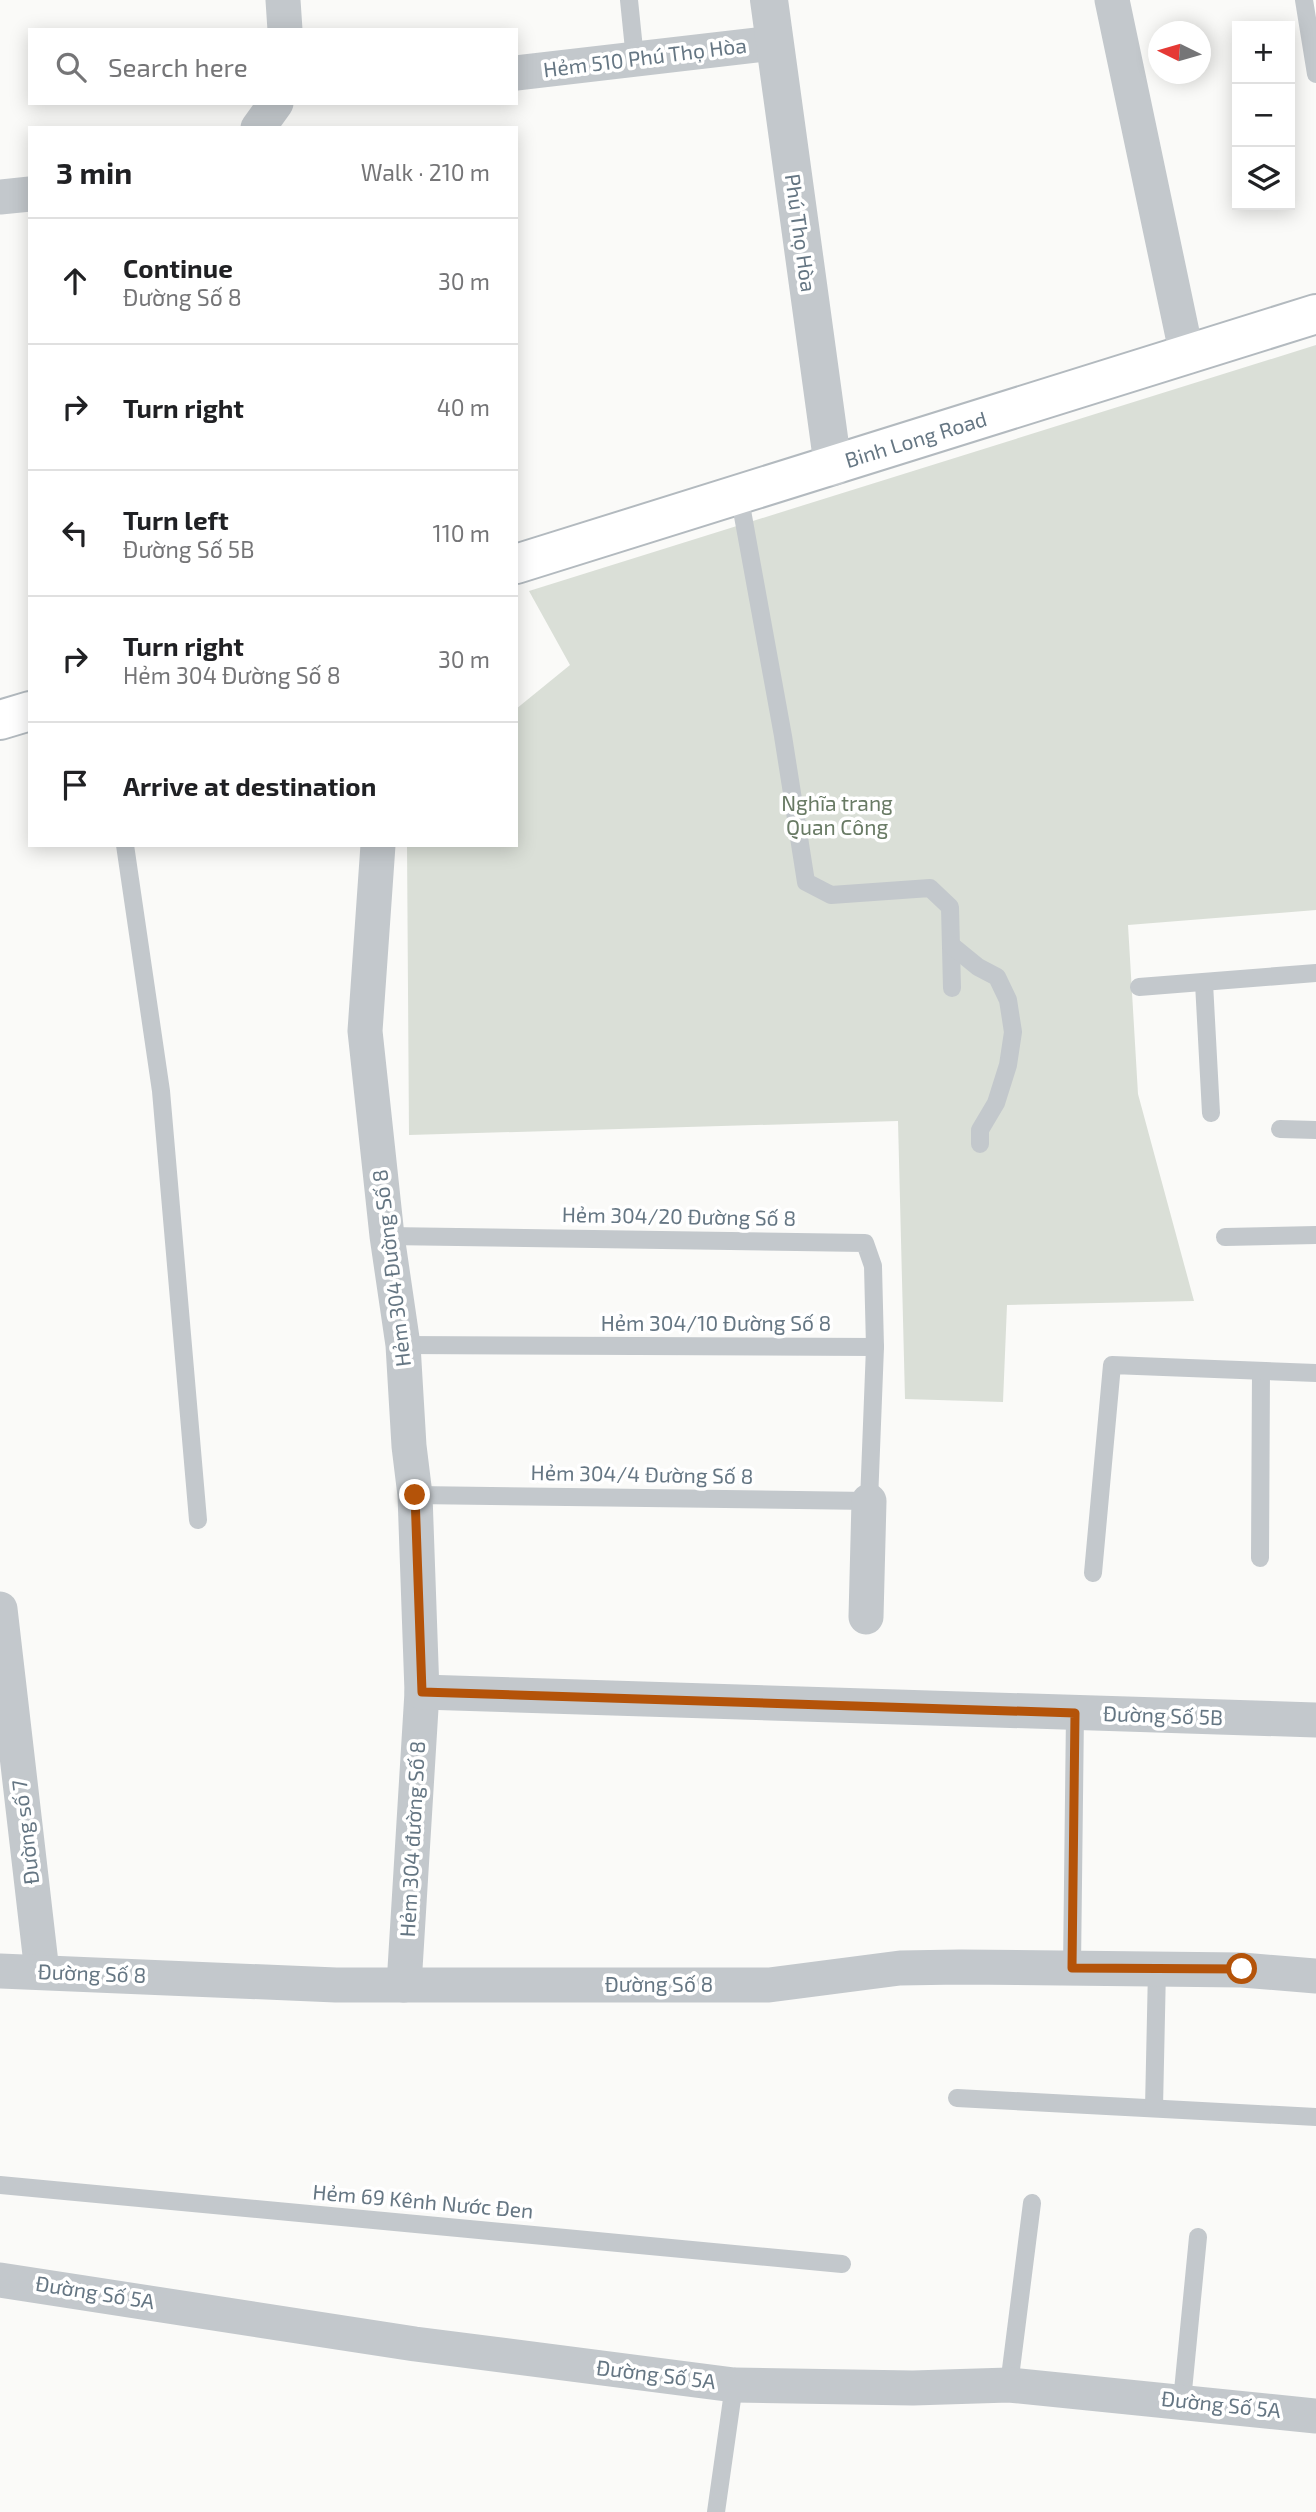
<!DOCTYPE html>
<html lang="en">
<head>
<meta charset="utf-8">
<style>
	:root { --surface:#fff; --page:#f2f2f2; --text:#202124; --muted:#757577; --line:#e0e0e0 }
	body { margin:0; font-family:"Exo 2",sans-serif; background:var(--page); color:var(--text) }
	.controls { position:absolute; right:21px; top:21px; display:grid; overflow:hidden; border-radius:0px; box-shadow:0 4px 18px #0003 }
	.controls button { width:63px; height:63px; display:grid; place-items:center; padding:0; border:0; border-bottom:2px solid var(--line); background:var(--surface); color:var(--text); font:35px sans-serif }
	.compass { position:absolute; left:1148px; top:21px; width:63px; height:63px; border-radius:50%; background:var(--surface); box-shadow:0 4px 18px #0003; rotate:275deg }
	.stop { position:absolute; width:21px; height:21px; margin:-16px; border:5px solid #b45309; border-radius:50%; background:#fff }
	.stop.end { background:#b45309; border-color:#fff; box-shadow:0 2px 7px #0008 }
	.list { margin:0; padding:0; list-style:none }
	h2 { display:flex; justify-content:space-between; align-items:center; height:91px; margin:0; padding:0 28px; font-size:30px }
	h2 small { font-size:23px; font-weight:400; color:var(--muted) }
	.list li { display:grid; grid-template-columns:46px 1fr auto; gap:21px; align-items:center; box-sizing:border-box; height:126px; padding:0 28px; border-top:2px solid var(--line) }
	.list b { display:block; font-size:26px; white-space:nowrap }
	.list p { margin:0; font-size:23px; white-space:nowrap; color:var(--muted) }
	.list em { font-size:23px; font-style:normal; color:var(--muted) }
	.icon { flex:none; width:38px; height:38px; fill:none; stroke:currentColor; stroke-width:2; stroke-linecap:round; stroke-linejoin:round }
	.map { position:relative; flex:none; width:1316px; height:2512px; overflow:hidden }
	.search { position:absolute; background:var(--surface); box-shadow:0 4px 18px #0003; left:28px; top:28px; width:490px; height:77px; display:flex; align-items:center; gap:18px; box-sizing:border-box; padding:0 24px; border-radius:0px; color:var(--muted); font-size:26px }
	.panel { position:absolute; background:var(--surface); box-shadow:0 4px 18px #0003; left:28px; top:126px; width:490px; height:721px; border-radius:0px }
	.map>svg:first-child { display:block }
	.green { fill:#dadfd7 }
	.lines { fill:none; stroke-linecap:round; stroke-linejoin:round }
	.secondary-casing { stroke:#b3babf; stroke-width:42 }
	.service { stroke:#c3c8cc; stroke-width:18 }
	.minor { stroke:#c3c8cc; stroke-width:35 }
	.tertiary { stroke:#c3c8cc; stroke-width:38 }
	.secondary { stroke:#fff; stroke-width:38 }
	.route { stroke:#b45309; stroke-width:9 }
	.labels { text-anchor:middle; stroke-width:7; stroke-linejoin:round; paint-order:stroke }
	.street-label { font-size:21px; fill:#657683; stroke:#fff }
	.park-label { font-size:21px; fill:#687a64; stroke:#fff }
</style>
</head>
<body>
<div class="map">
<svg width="1316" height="2512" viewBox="0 0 1316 2512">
	<rect width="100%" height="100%" fill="#fafaf8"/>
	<path class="green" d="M1316,345v565l-188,15 10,169 56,207 -187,4 -4,97 -98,-3 -7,-278 -489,14 -2,-290h109v-136l54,-44 -41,-74z"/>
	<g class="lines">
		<g class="secondary-casing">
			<g id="secondary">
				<path d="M516,564l800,-250"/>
				<path d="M0,720l30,-9"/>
			</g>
		</g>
		<g class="service">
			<path d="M629,0l6,59"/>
			<path d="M1304,0l12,74"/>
			<path d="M739,494l44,242 23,146 25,13 99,-7 20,19 2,81"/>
			<path d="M125,845l36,246 37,429"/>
			<path d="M951,945l27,22 19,10 11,23 5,32 -5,33 -12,38 -16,27v14"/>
			<path d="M1204,983l7,130"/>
			<path d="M1139,987l177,-14"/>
			<path d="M1280,1129l36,1"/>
			<path d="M387,1236l478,7 8,23 2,81"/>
			<path d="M1225,1237l91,-2"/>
			<path d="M403,1345l472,2 -6,154 -454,-6"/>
			<path d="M1260,1558l1,-187"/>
			<path d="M1093,1573l19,-208 204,8"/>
			<path d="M1072,1968l3,-255"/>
			<path d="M957,2098l359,19"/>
			<path d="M1154,2108l3,-139"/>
			<path d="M0,2185l842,79"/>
			<path d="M1009,2385l23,-182"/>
			<path d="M1182,2401l16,-164"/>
			<path d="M716,2512l18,-127"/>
		</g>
		<g class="minor">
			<path d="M283,0l2,30"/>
			<path d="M1112,0l75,356"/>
			<path d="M516,73l258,-30"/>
			<path d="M258,128l18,-25"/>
			<path d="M0,197l30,-3"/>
			<path d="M378,845l-13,186 22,205 16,109 6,101 6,49 7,197 -18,293"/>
			<path d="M0,1609l42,363"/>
			<path d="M866,1617l3,-116"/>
			<path d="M422,1692l894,28"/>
			<path d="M0,1971l336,14h433l131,-17 60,-1 282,3 74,6"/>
			<path d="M0,2280l415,64 319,41 179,3 96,-3 307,31"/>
		</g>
		<path class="tertiary" d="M769,0l64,467"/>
		<use href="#secondary" class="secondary"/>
	</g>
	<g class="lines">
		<path class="route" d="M415,1495l7,197 653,21 -3,255 170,1"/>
	</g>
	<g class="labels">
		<g class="street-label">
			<text transform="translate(645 58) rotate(-7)" y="7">Hẻm 510 Phú Thọ Hòa</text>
			<text transform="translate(800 233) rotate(82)" y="7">Phú Thọ Hòa</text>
			<text transform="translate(916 440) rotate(-17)" y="7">Binh Long Road</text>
			<text transform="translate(679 1217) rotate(1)" y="7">Hẻm 304/20 Đường Số 8</text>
			<text transform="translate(392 1268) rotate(-97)" y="7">Hẻm 304 Đường Số 8</text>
			<text x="716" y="1331">Hẻm 304/10 Đường Số 8</text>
			<text transform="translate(642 1475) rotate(1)" y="7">Hẻm 304/4 Đường Số 8</text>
			<text transform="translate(1163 1716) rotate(2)" y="7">Đường Số 5B</text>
			<text transform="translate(26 1832) rotate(-97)" y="7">Đường số 7</text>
			<text transform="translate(413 1839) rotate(-87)" y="7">Hẻm 304 đường Số 8</text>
			<text transform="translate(92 1974) rotate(2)" y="7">Đường Số 8</text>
			<text x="659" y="1992">Đường Số 8</text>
			<text transform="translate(423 2202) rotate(5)" y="7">Hẻm 69 Kênh Nước Đen</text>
			<text transform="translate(95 2293) rotate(9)" y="7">Đường Số 5A</text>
			<text transform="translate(656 2375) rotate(7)" y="7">Đường Số 5A</text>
			<text transform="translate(1221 2405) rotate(6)" y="7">Đường Số 5A</text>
		</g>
		<g class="park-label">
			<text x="837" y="811">Nghĩa trang<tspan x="837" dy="24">Quan Công</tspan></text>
		</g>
	</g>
</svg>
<div class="controls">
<button>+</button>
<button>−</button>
<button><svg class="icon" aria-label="layers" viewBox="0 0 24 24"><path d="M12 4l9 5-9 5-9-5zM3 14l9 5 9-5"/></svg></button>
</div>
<svg class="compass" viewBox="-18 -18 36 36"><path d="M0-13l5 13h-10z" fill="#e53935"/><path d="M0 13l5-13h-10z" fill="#757577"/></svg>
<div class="stop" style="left:1242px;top:1969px"></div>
<div class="stop end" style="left:415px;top:1495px"></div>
<div class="search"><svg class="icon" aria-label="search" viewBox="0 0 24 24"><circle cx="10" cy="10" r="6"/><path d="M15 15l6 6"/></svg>Search here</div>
<section class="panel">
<h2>3 min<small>Walk · 210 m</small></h2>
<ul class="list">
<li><svg class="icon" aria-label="ahead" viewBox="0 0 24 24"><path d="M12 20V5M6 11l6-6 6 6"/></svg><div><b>Continue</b><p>Đường Số 8</p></div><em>30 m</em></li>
<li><svg class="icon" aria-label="right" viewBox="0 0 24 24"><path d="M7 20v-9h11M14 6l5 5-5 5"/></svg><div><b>Turn right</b></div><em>40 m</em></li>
<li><svg class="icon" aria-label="left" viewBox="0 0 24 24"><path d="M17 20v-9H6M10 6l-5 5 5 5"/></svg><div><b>Turn left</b><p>Đường Số 5B</p></div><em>110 m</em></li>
<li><svg class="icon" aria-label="right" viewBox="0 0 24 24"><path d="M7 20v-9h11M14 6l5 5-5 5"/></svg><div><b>Turn right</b><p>Hẻm 304 Đường Số 8</p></div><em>30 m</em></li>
<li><svg class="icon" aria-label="arrive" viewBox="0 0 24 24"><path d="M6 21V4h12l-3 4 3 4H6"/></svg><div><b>Arrive at destination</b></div></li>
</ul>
</section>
</div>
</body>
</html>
